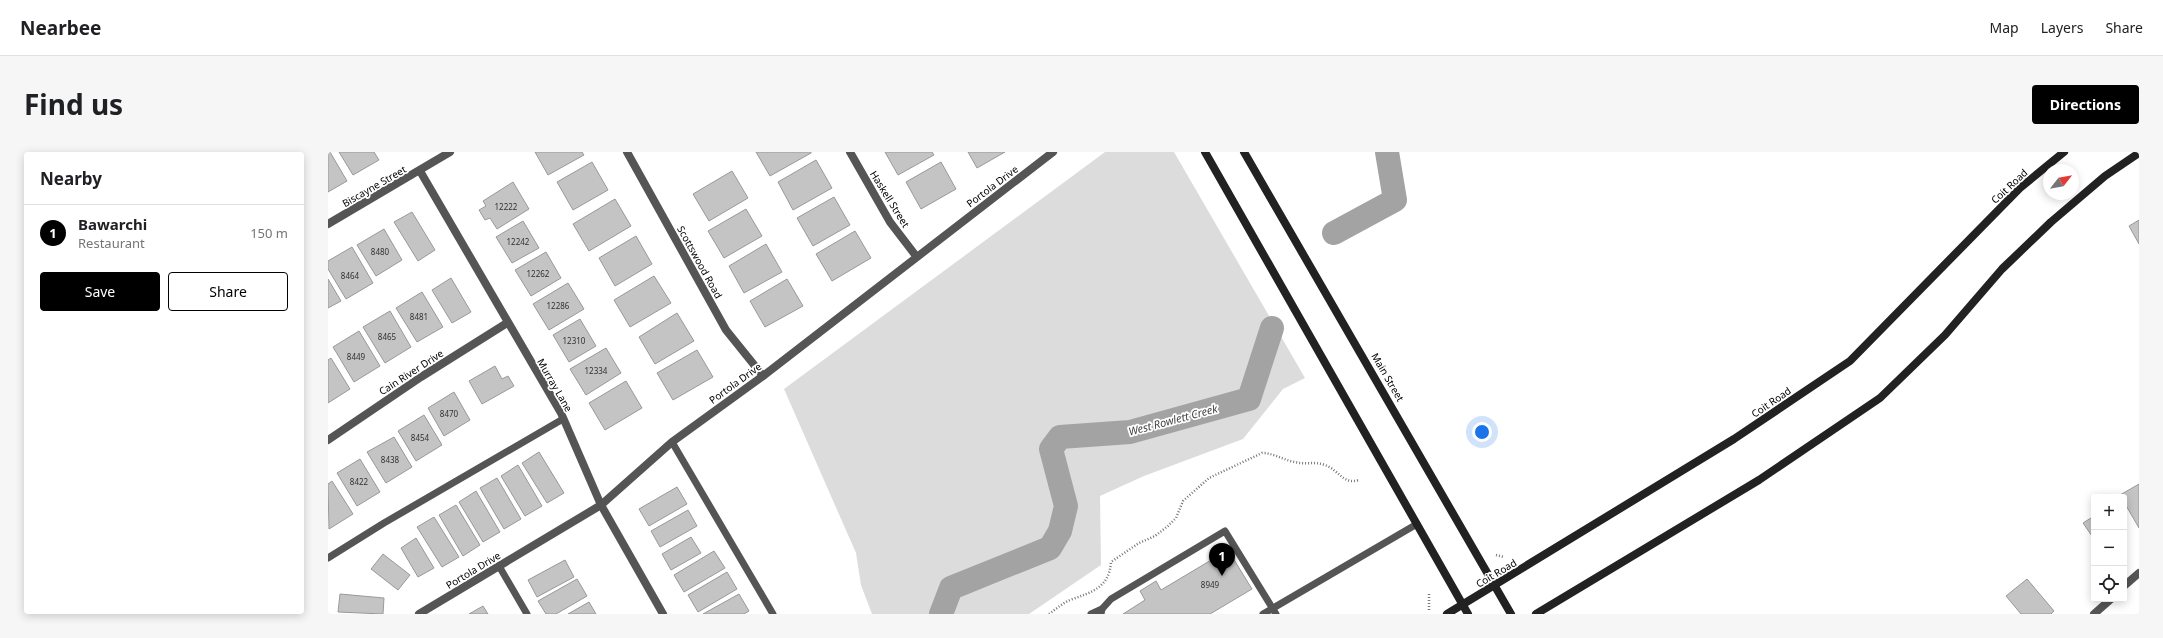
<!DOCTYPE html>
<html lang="en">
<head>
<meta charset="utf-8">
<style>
	:root { --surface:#fff; --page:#f6f6f6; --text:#202124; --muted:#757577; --line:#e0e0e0; --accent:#000 }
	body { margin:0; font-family:"Noto Sans",sans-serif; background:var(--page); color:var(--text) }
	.controls { position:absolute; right:12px; bottom:12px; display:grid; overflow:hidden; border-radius:4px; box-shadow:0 2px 10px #0003 }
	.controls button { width:36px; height:36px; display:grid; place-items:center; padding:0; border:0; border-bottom:1px solid var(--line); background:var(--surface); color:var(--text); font:20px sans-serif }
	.compass { position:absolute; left:1715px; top:12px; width:36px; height:36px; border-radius:50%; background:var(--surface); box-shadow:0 2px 10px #0003; rotate:59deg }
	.you { position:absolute; left:1154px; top:280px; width:14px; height:14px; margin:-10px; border:3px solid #fff; border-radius:50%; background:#1a73e8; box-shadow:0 0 0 6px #1a73e833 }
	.badge { display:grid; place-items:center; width:26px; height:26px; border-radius:50%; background:var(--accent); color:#fff; font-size:13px; font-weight:700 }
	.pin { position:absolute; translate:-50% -33px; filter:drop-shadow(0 1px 2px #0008) }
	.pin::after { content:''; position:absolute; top:21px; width:14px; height:12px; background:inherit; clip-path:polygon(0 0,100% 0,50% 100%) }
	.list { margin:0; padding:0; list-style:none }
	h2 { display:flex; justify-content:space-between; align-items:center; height:52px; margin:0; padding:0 16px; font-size:17px }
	h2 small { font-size:13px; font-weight:400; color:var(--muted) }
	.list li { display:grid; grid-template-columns:26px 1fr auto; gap:12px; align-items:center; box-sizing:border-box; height:56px; padding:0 16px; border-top:1px solid var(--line) }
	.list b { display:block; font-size:15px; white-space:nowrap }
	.list p { margin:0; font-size:13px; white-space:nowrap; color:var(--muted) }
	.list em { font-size:13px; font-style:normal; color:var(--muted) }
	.actions { display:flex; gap:8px; padding:12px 16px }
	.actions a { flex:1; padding:9px 0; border:1px solid var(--accent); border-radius:4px; text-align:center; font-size:14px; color:var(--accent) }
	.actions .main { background:var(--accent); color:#fff }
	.icon { flex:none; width:22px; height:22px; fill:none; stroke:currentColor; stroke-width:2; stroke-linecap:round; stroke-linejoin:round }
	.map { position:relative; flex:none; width:1811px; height:462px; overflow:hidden; border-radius:4px }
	header { display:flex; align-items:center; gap:24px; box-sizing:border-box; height:56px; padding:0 20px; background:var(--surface); border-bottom:1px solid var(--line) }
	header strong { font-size:19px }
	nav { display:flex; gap:22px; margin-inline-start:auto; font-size:14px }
	.intro { display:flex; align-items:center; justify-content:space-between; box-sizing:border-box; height:96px; padding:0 24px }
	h1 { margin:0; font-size:28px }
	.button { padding:10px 18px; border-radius:4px; background:var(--accent); color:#fff; font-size:14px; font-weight:700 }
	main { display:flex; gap:24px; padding:0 24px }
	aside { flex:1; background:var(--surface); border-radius:4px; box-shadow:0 2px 10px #0003 }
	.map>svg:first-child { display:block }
	.green { fill:#dcdcdc }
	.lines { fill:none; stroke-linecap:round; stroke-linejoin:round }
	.river { stroke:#a3a3a3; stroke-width:24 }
	.building { fill:#c4c4c4; stroke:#999 }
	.path { stroke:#777; stroke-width:2.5; stroke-dasharray:1 2; stroke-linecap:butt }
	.lane { stroke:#555; stroke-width:7 }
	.street { stroke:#555; stroke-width:8 }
	.secondary { stroke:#222; stroke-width:8 }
	.labels { text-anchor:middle; stroke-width:3.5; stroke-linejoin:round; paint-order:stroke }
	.number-label { font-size:8px; fill:#313131 }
	.street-label { font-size:10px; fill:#000; stroke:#fff }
	.water-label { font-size:11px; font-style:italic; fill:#444; stroke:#fff }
</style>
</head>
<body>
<header>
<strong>Nearbee</strong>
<nav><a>Map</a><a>Layers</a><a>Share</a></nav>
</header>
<div class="intro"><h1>Find us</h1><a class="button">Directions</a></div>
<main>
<aside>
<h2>Nearby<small></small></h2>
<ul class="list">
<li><span class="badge">1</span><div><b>Bawarchi</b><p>Restaurant</p></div><em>150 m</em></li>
</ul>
<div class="actions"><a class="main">Save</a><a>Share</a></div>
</aside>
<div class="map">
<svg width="1811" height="462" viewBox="0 0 1811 462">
	<rect width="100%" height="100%" fill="#fff"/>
	<path class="green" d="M777,0h69l131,226 -22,11 -40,50 -99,37 -44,20 1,69 -72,49h-157l-11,-29 -5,-32 -72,-164z"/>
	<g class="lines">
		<g class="river">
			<path d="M1006,81l61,-33 -8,-48"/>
			<path d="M613,462l10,-26 99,-40 10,-17 6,-25 -15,-57 9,-12 70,-5 119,-33 23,-71"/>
		</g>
	</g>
	<g class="building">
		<path d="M0,0h2l17,29 -19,11z"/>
		<path d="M11,0h35l5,8 -26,15z"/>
		<path d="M207,0h47l2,3 -36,20z"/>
		<path d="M428,0h55v1l-41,23z"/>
		<path d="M557,0h47l2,3 -36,20z"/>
		<path d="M640,0h37l-28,16z"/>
		<path d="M488,8l16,28 -39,22 -15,-28z"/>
		<path d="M264,10l16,28 -35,20 -16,-28z"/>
		<path d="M613,10l15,27 -35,20 -15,-27z"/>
		<path d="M404,19l16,27 -39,23 -16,-27z"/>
		<path d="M185,30l16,27 -32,20 -7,-11 -5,2 -6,-10 7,-4 -3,-5z"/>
		<path d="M506,45l16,28 -37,21 -16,-28z"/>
		<path d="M287,47l16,27 -42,25 -16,-27z"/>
		<path d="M418,57l16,27 -38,22 -16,-27z"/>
		<path d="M84,60l23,38 -17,11 -24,-39z"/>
		<path d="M1811,68v24l-10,-18z"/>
		<path d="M195,69l16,27 -27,15 -16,-26z"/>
		<path d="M56,77l18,31 -26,16 -19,-31z"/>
		<path d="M527,79l16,27 -39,23 -16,-27z"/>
		<path d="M308,84l16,28 -37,22 -16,-28z"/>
		<path d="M438,92l16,28 -38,21 -15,-27z"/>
		<path d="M24,95l21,36 -27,16 -18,-30v-8z"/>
		<path d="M218,100l15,26 -30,18 -16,-26z"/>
		<path d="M326,124l17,27 -41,24 -16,-27z"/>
		<path d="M123,126l20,34 -19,11 -20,-33z"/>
		<path d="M0,127l13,22 -13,7z"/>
		<path d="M459,127l16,27 -38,21 -15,-26z"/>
		<path d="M240,131l16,26 -35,21 -16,-26z"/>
		<path d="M94,140l21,35 -26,15 -21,-34z"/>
		<path d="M62,159l21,36 -26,16 -22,-36z"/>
		<path d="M349,161l17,28 -39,23 -16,-27z"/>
		<path d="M252,167l16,27 -27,16 -16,-27z"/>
		<path d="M31,179l21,35 -26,16 -21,-35z"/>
		<path d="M278,196l15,25 -35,22 -16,-26z"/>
		<path d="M369,198l16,27 -40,23 -16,-27z"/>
		<path d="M3,206l19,31 -22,14v-43z"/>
		<path d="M167,214l7,13 6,-3 6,10 -32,18 -13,-23z"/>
		<path d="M298,229l16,27 -37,22 -16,-27z"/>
		<path d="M126,240l16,28 -26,16 -16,-28z"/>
		<path d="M96,263l18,30 -26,16 -18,-30z"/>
		<path d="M66,285l18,30 -26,16 -19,-31z"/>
		<path d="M211,300l25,41 -17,10 -25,-40z"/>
		<path d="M32,307l20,33 -23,14 -20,-33z"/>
		<path d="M190,313l24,41 -17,10 -24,-40z"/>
		<path d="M169,326l24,41 -17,10 -24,-41z"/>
		<path d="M4,329l21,33 -24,15 -1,-45z"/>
		<path d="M1811,332v44l-15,-26v-5l-4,-2z"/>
		<path d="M349,335l10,17 -38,22 -10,-17z"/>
		<path d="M148,339l24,41 -17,10 -24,-40z"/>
		<path d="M128,353l24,40 -17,11 -24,-41z"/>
		<path d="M360,358l9,16 -37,21 -9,-16z"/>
		<path d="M1766,364v23l-11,-16z"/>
		<path d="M106,365l25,40 -17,10 -25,-40z"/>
		<path d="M363,385l10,16 -30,17 -9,-16z"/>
		<path d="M88,386l18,30 -16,9 -17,-29z"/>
		<path d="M900,398l24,39 -42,25h-87l22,-14 -5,-9 16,-10 5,9z"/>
		<path d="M386,399l11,17 -41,24 -10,-17z"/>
		<path d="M55,402l27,21 -12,15 -27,-21z"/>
		<path d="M237,408l9,17 -37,20 -9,-17z"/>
		<path d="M399,420l10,17 -39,23 -10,-17z"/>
		<path d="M249,427l10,17 -31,18h-10l-8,-13z"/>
		<path d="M1699,427l27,32 -3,3h-30l-15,-18z"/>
		<path d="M12,442l44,4 -1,16 -45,-2z"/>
		<path d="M411,442l10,17 -5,3h-41z"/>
		<path d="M261,450l7,12h-28z"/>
		<path d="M155,454l5,8h-19z"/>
	</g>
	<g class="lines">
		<g class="path">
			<path d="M1168,403l8,2"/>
			<path d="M1101,458v-18"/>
			<path d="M721,462c7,-5 14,-11 21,-14 22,-8 39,-12 41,-38l28,-19 16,-7 13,-10 8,-8 7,-17 26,-23 53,-25c12,0 21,7 33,9 10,3 19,-1 30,3 14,5 18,20 34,15"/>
		</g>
		<g class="lane">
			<path d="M344,290l101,172"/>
			<path d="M0,406l56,-35 179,-104"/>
			<path d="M171,414l28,48"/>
			<path d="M763,462l11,-5"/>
			<path d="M773,462l1,-5 9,-10 114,-68 51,83"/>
			<path d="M935,462l154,-90"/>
		</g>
		<g class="street">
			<path d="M299,0l99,178 37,46"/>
			<path d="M522,0l40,70 26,34"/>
			<path d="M92,19l141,242 40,92 62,109"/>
			<path d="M0,72l122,-72"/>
			<path d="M0,288l93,-63 86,-54"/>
			<path d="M1796,434l15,-13"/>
			<path d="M91,462l182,-109 71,-63 91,-66 290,-224"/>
			<path d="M1766,462l17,-15"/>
		</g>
		<g class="secondary">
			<path d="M877,0l263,462"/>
			<path d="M916,0l267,462"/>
			<path d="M1119,462l287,-175 116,-78 170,-173 44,-36"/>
			<path d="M1208,462l223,-134 121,-82 65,-63 57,-66 49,-47 54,-46 34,-23"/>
		</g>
	</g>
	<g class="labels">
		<g class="number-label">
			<text x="178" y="58">12222</text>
			<text x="190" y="93">12242</text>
			<text x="52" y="103">8480</text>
			<text x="210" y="125">12262</text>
			<text x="22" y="127">8464</text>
			<text x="230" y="157">12286</text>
			<text x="91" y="168">8481</text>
			<text x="59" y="188">8465</text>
			<text x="246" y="192">12310</text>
			<text x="28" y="208">8449</text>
			<text x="268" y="222">12334</text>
			<text x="121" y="265">8470</text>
			<text x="92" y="289">8454</text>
			<text x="62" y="311">8438</text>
			<text x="31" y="333">8422</text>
			<text x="882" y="436">8949</text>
		</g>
		<g class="street-label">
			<text transform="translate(46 34) rotate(-30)" y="4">Biscayne Street</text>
			<text transform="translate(664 34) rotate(-37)" y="4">Portola Drive</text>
			<text transform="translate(1681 34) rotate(-43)" y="4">Coit Road</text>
			<text transform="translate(562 47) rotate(58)" y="4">Haskell Street</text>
			<text transform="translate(372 110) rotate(61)" y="4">Scottswood Road</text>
			<text transform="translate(83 220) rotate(-33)" y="4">Cain River Drive</text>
			<text transform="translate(1060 225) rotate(60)" y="4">Main Street</text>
			<text transform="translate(407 231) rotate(-36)" y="4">Portola Drive</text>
			<text transform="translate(227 233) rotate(60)" y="4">Murray Lane</text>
			<text transform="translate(1443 250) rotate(-34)" y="4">Coit Road</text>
			<text transform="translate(145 418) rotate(-31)" y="4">Portola Drive</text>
			<text transform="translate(1168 421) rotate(-31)" y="4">Coit Road</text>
		</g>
		<g class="water-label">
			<text transform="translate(845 268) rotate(-15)" y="4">West Rowlett Creek</text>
		</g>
	</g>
</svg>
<div class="controls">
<button>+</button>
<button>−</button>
<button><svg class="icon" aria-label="locate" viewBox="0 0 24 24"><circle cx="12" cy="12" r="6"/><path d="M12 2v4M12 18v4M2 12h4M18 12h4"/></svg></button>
</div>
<svg class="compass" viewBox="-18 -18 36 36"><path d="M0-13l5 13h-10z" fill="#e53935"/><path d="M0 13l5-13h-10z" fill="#757577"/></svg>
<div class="you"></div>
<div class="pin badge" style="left:894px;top:424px">1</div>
</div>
</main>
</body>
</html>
